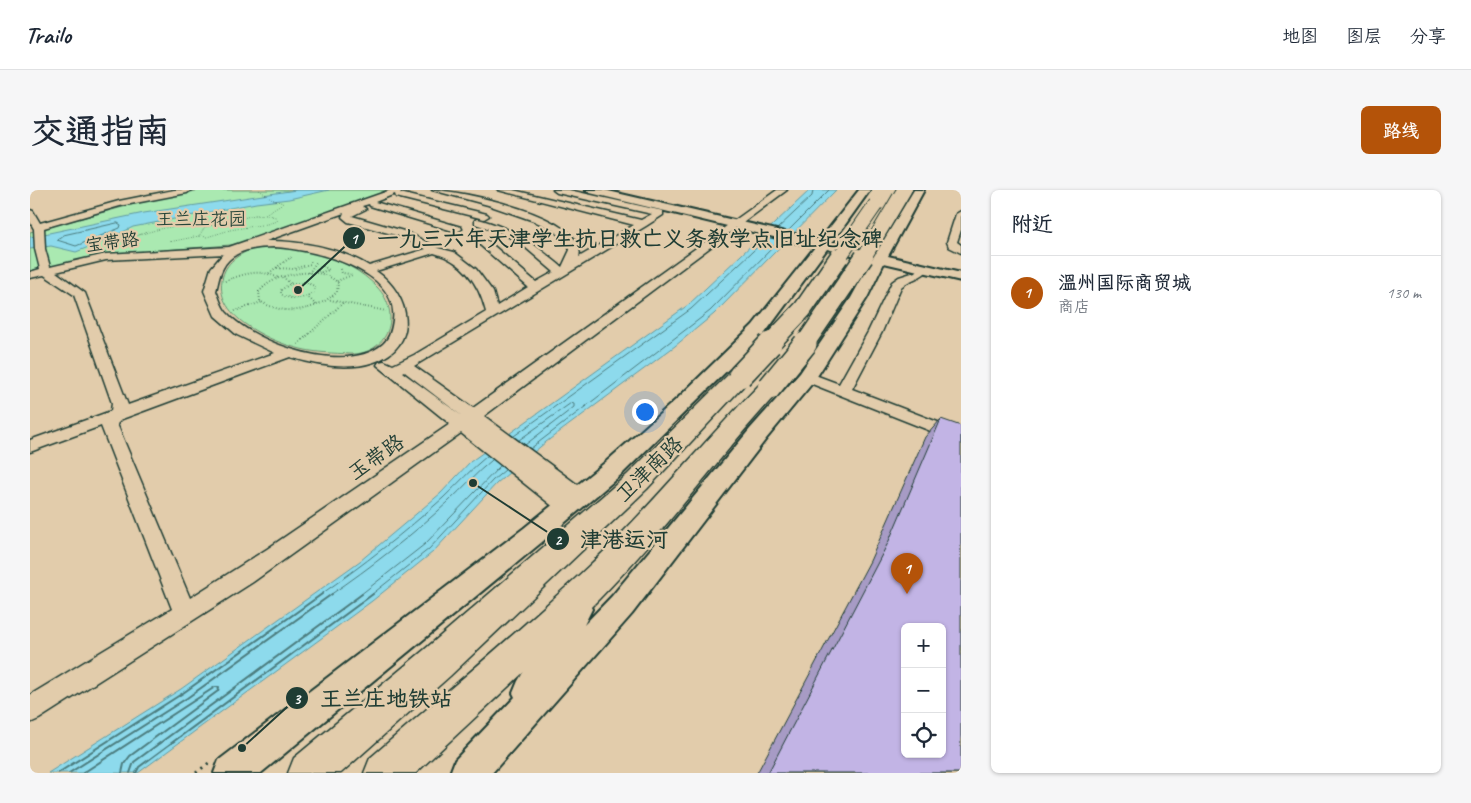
<!DOCTYPE html>
<html lang="zh">
<head>
<meta charset="utf-8">
<style>
	:root { --surface:#fff; --page:#f6f6f7; --text:#1f2937; --muted:#747a83; --line:#e0e1e3; --accent:#b45309 }
	body { margin:0; font-family:Caveat,"LXGW WenKai TC",sans-serif; background:var(--page); color:var(--text) }
	.controls { position:absolute; right:15px; bottom:15px; display:grid; overflow:hidden; border-radius:8px; box-shadow:0 1px 4px #0004 }
	.controls button { width:45px; height:45px; display:grid; place-items:center; padding:0; border:0; border-bottom:1px solid var(--line); background:var(--surface); color:var(--text); font:25px sans-serif }
	.you { position:absolute; left:614px; top:221px; width:18px; height:18px; margin:-12px; border:4px solid #fff; border-radius:50%; background:#1a73e8; box-shadow:0 0 0 8px #1a73e833 }
	.badge { display:grid; place-items:center; width:32px; height:32px; border-radius:50%; background:var(--accent); color:#fff; font-size:16px; font-weight:700 }
	.pin { position:absolute; translate:-50% -41px; filter:drop-shadow(0 1px 2px #0008) }
	.pin::after { content:''; position:absolute; top:26px; width:18px; height:15px; background:inherit; clip-path:polygon(0 0,100% 0,50% 100%) }
	.list { margin:0; padding:0; list-style:none }
	h2 { display:flex; justify-content:space-between; align-items:center; height:65px; margin:0; padding:0 20px; font-size:21px }
	h2 small { font-size:16px; font-weight:400; color:var(--muted) }
	.list li { display:grid; grid-template-columns:32px 1fr auto; gap:15px; align-items:center; box-sizing:border-box; height:75px; padding:0 20px; border-top:1px solid var(--line) }
	.list b { display:block; font-size:19px; white-space:nowrap }
	.list p { margin:0; font-size:16px; white-space:nowrap; color:var(--muted) }
	.list em { font-size:16px; font-style:normal; color:var(--muted) }
	.icon { flex:none; width:28px; height:28px; fill:none; stroke:currentColor; stroke-width:2; stroke-linecap:round; stroke-linejoin:round }
	.map { position:relative; flex:none; width:931px; height:583px; overflow:hidden; border-radius:8px }
	header { display:flex; align-items:center; gap:30px; box-sizing:border-box; height:70px; padding:0 25px; background:var(--surface); border-bottom:1px solid var(--line) }
	header strong { font-size:24px }
	nav { display:flex; gap:28px; margin-inline-start:auto; font-size:18px }
	.intro { display:flex; align-items:center; justify-content:space-between; box-sizing:border-box; height:120px; padding:0 30px }
	h1 { margin:0; font-size:35px }
	.button { padding:12px 22px; border-radius:8px; background:var(--accent); color:#fff; font-size:18px; font-weight:700 }
	main { display:flex; gap:30px; padding:0 30px }
	aside { flex:1; background:var(--surface); border-radius:8px; box-shadow:0 1px 4px #0004 }
	.map>svg:first-child { display:block }
	.green { fill:#aae9b1; stroke:#649372 }
	.water { fill:#8ddaec; stroke:#619ba2 }
	.lines { fill:none; stroke-linecap:round; stroke-linejoin:round }
	.shore-far1 { stroke:#4b7c7e; stroke-width:1 }
	.shore { stroke:#4b7c7e; stroke-width:2 }
	.minor-casing { stroke:#1f3d34; stroke-width:3 }
	.major-casing { stroke:#1f3d34; stroke-width:4 }
	.highway-casing { stroke:#1f3d34; stroke-width:3 }
	.path-far2 { stroke:#1f3d34; stroke-width:1; stroke-dasharray:0.5 2; stroke-linecap:butt }
	.path-far1 { stroke:#1f3d34; stroke-width:2; stroke-dasharray:0.5 2.5; stroke-linecap:butt }
	.path { stroke:#1f3d34; stroke-width:3; stroke-dasharray:2 5; stroke-linecap:butt }
	.minor { fill:#e2ccab; fill-rule:evenodd }
	.major { fill:#e2ccab; fill-rule:evenodd }
	.highway { fill:#e2ccab; fill-rule:evenodd }
	.highway-bridge-far2-casing { stroke:#1f3d34; stroke-width:16; stroke-linecap:butt }
	.highway-bridge-far1-casing { stroke:#1f3d34; stroke-width:21; stroke-linecap:butt }
	.highway-bridge-casing { stroke:#1f3d34; stroke-width:26; stroke-linecap:butt }
	.highway-bridge-far2 { stroke:#e2ccab; stroke-width:14 }
	.highway-bridge-far1 { stroke:#e2ccab; stroke-width:18 }
	.highway-bridge { stroke:#e2ccab; stroke-width:23 }
	.wall { fill:#a79bc5; stroke:#1f3d34 }
	.building { fill:#c2b4e5; stroke:#1f3d34; fill-rule:evenodd }
	.labels { text-anchor:middle; stroke-width:4.5; stroke-linejoin:round; paint-order:stroke }
	.far-park-label { font-size:18px; fill:#26463a; stroke:#e2ccab }
	.far-street-label { font-size:18px; fill:#1f3d34; stroke:#e2ccab }
	.street-label { font-size:21px; fill:#1f3d34; stroke:#e2ccab }
	.leader { fill:none; stroke:#1f3d34; stroke-width:2 }
	.callout-dot { fill:#1f3d34; stroke:#e2ccab; stroke-width:2 }
	.mark-label { font-size:15px; text-anchor:middle; font-weight:bold; fill:#fff }
	.callout-label { font-size:22px; text-anchor:middle; font-weight:bold; fill:#1f3d34; stroke:#e2ccab; stroke-width:4.5; stroke-linejoin:round; paint-order:stroke }
</style>
</head>
<body>
<header>
<strong>Trailo</strong>
<nav><a>地图</a><a>图层</a><a>分享</a></nav>
</header>
<div class="intro"><h1>交通指南</h1><a class="button">路线</a></div>
<main>
<div class="map">
<svg width="931" height="583" viewBox="0 0 931 583">
	<rect width="100%" height="100%" fill="#e2ccab"/>
	<filter id="ink" filterUnits="userSpaceOnUse"><feTurbulence type="fractalNoise" baseFrequency=".02" numOctaves="2"/><feDisplacementMap in="SourceGraphic" scale="10" xChannelSelector="R" yChannelSelector="G"/><feConvolveMatrix kernelMatrix="1 2 1 2 8 2 1 2 1" color-interpolation-filters="sRGB"/></filter>
	<g filter="url(#ink)">
		<g class="green">
			<path d="M170,0h190l-143,52 -17,3 -116,9 -84,19v-41l104,-28z"/>
			<path d="M225,58c43,-3 91,7 122,39 26,27 11,68 -27,67 -17,-1 -33,-1 -49,-5 -29,-7 -86,-31 -79,-69 3,-18 17,-26 33,-32z"/>
		</g>
		<g class="water">
			<path d="M266,0h33l-40,9 -33,4 -123,24 -24,12 -33,13 -25,-6 -21,3v-12l114,-24z"/>
			<path d="M780,0h26l-122,124 -39,32 -129,96 -49,41 -64,69 -61,49 -234,172h-90l133,-84 179,-128 81,-68 29,-31 218,-157z"/>
		</g>
		<g class="lines">
			<g class="shore-far1">
				<path d="M88,33l3,2 -1,3 -44,18 -19,-6 7,-5z"/>
				<path d="M747,39l35,-33 1,-6"/>
				<path d="M758,41l41,-41"/>
				<path d="M484,246l177,-127 77,-72"/>
				<path d="M489,250l52,-37 3,1v3l-49,38"/>
				<path d="M500,259l180,-138 70,-71"/>
				<path d="M290,405c43,-30 84,-62 123,-97 15,-14 28,-29 44,-42"/>
				<path d="M300,405c41,-28 81,-59 118,-93 15,-14 28,-29 44,-42"/>
				<path d="M330,405l65,-51 75,-78"/>
				<path d="M341,405l58,-46 64,-69 12,-10"/>
			</g>
			<g class="shore">
				<path d="M28,583l125,-80 139,-99"/>
				<path d="M39,583l118,-75 145,-104"/>
				<path d="M53,583l132,-86h4l-1,4 -88,65 -6,8 -2,9"/>
				<path d="M100,583l4,-11 228,-168"/>
				<path d="M106,583l3,-6 234,-173"/>
			</g>
			<g class="minor-casing">
				<g id="minor">
					<path d="M144,0h17l-4,3 -67,13 -76,22 1,21 5,18 56,-13 123,-7 162,-57h12l-3,3 87,21 2,2 -5,3 -88,-22 -1,-3 -20,8 86,25 1,2 -5,3 -4,-1 -83,-25 -1,-2 -7,2 4,3 -14,7 55,16 31,16 16,4 22,17 17,23 4,14 31,-19 -48,-42 -1,-2 1,-2h8l48,41 18,-10 -35,-30 -20,-10 -24,-8v-4l3,-1c37,10 55,24 84,48l8,-17 -5,-10 -12,-10 -19,-9 -46,-16 -56,-15c27,0 158,27 147,67l55,-32 -136,-35h15l128,30 11,-6 -95,-21 -4,-3h16l94,21v4l-17,11 -232,140 59,42 304,-218h10l-303,226 102,75 3,5 -3,5 -7,2 -5,-1 3,5 -3,5 -7,3 -7,-3 -99,-79 -208,149 -214,137 -9,4v-28l142,-86 -71,-183 -71,26v-12l81,-29 1,-8 -38,-108 -30,-20 -14,3v-6l10,-3 -5,-20 -1,-20 -4,-7v-12l3,1 7,12 79,-22zM314,23l-2,4 6,5 51,14 27,13 -57,17c-31,-19 -68,-25 -103,-25zM245,57c36,2 125,22 118,73 -1,8 -3,18 -10,24 -36,32 -129,0 -157,-32 -5,-6 -7,-15 -10,-21 2,-7 3,-16 7,-23 9,-18 33,-21 52,-21zM404,63c30,8 45,31 52,59l-72,43 -21,10 -9,-4 -5,1 -2,3 73,59 -183,125 -77,49 -73,-174 5,-5 168,-62c26,8 58,14 84,5 47,-16 37,-67 2,-91zM193,64l-12,14 -7,23 11,25 22,19 38,18 -147,52 -43,-112 -29,-21 50,-12 119,-6zM374,181l2,2 56,43 -60,-44z"/>
					<path d="M931,21v19l-4,12 4,3v8l-12,-6 -2,-5 9,-28z"/>
					<path d="M894,75l6,3c-8,11 -19,10 -29,19l-19,45 -30,57 109,42v12l-159,-63 -3,-3 3,-3 5,-2 32,12 29,-52 24,-50 7,-5 16,-5 5,-6z"/>
				</g>
			</g>
			<g class="major-casing">
				<path id="major" d="M555,0h19l216,50 39,-50h11l-38,53 44,10 38,-63h10l-36,66 73,17v8l-77,-18 -17,35 -53,83 -48,58 -134,175 -140,159h-42l5,-13 60,-63 -2,-4 5,-12 49,-81 10,-4 10,4 5,9 -8,16 28,-29 138,-167 50,-56 51,-75 21,-38 -45,-11 -62,84 -142,140 -81,69 -281,231h-47l5,-13 305,-232 83,-67 71,-63 75,-73 62,-78 -225,-54z"/>
			</g>
			<g class="highway-casing">
				<g id="highway">
					<path d="M710,179l8,2 3,5 -3,5 -101,108 -197,187 -109,97h-53l6,-15 130,-108 203,-175 105,-104z"/>
					<path d="M739,191l8,2 3,5 -3,5c-61,67 -114,141 -178,206 -59,60 -122,116 -183,174h-52l6,-15c69,-60 139,-118 206,-180 66,-60 122,-131 185,-195z"/>
				</g>
			</g>
			<g class="path-far2">
				<path d="M229,0l15,10 9,3 -18,11"/>
				<path d="M225,25h13l11,3 -2,3 -10,3 -37,6 -23,7 -8,-1 6,-9z"/>
				<path d="M139,52l30,-6"/>
				<path d="M76,56c33,-11 67,-25 102,-20"/>
				<path d="M260,69l2,-2"/>
			</g>
			<g class="path-far1">
				<path d="M293,76l6,4 -8,2 -6,-2z"/>
				<path d="M247,78l17,1 16,-5 1,-5"/>
				<path d="M311,79l1,4 8,1"/>
				<path d="M239,83l22,-16"/>
				<path d="M271,83c14,-1 27,0 37,10l-1,9c-21,19 -52,25 -77,9l-1,-9c11,-13 26,-17 42,-19z"/>
				<path d="M279,83l8,-12"/>
				<path d="M253,87l8,7"/>
				<path d="M195,91c18,-7 35,-13 53,-3"/>
				<path d="M307,91l15,-6"/>
				<path d="M274,92l11,4 -1,6c-10,7 -22,9 -33,2v-4l9,-6z"/>
				<path d="M277,106l9,9"/>
				<path d="M300,110l56,11"/>
				<path d="M205,121l27,-9"/>
				<path d="M268,154l45,-41"/>
			</g>
			<path class="path" d="M166,583l14,-11"/>
			<use href="#minor" class="minor"/>
			<use href="#major" class="major"/>
			<use href="#highway" class="highway"/>
			<g class="highway-bridge-far2-casing">
				<g id="highway-bridge-far2">
					<path d="M808,69l38,-55"/>
					<path d="M833,69l41,-69"/>
				</g>
			</g>
			<g class="highway-bridge-far1-casing">
				<g id="highway-bridge-far1">
					<path d="M739,155l34,-36 36,-52"/>
					<path d="M774,155l60,-88"/>
				</g>
			</g>
			<g class="highway-bridge-casing">
				<g id="highway-bridge">
					<path d="M710,186l30,-32"/>
					<path d="M739,198l36,-44"/>
				</g>
			</g>
			<use href="#highway-bridge-far2" class="highway-bridge-far2"/>
			<use href="#highway-bridge-far1" class="highway-bridge-far1"/>
			<use href="#highway-bridge" class="highway-bridge"/>
		</g>
		<path class="wall" d="M911,229l20,354h-204l113,-212 55,-124z"/>
		<path class="building" d="M911,229l20,7v347h-193l120,-230zM875,437h37v127h-37z"/>
	</g>
	<g class="labels">
		<g class="far-park-label">
			<text x="171" y="35">王兰庄花园</text>
		</g>
		<g class="far-street-label">
			<text transform="translate(82 52) rotate(-7)" y="6">宝带路</text>
		</g>
		<g class="street-label">
			<text transform="translate(346 267) rotate(-35)" y="7">玉带路</text>
			<text transform="translate(619 279) rotate(-44)" y="7">卫津南路</text>
		</g>
	</g>
	<path class="leader" d="M268 100L324 48M443 293L528 349M212 558L267 508"/>
	<g class="callout-dot">
		<circle cx="268" cy="100" r="5"/>
		<circle cx="443" cy="293" r="5"/>
		<circle cx="212" cy="558" r="5"/>
		<circle cx="324" cy="48" r="12"/>
		<circle cx="528" cy="349" r="12"/>
		<circle cx="267" cy="508" r="12"/>
	</g>
	<g class="mark-label">
		<text x="324" y="54">1</text>
		<text x="528" y="355">2</text>
		<text x="267" y="514">3</text>
	</g>
	<g class="callout-label">
		<text x="600" y="56">一九三六年天津学生抗日救亡义务教学点旧址纪念碑</text>
		<text x="594" y="357">津港运河</text>
		<text x="356" y="516">王兰庄地铁站</text>
	</g>
</svg>
<div class="controls">
<button>+</button>
<button>−</button>
<button><svg class="icon" aria-label="locate" viewBox="0 0 24 24"><circle cx="12" cy="12" r="6"/><path d="M12 2v4M12 18v4M2 12h4M18 12h4"/></svg></button>
</div>
<div class="you"></div>
<div class="pin badge" style="left:877px;top:404px">1</div>
</div>
<aside>
<h2>附近<small></small></h2>
<ul class="list">
<li><span class="badge">1</span><div><b>温州国际商贸城</b><p>商店</p></div><em>130 m</em></li>
</ul>
</aside>
</main>
</body>
</html>
